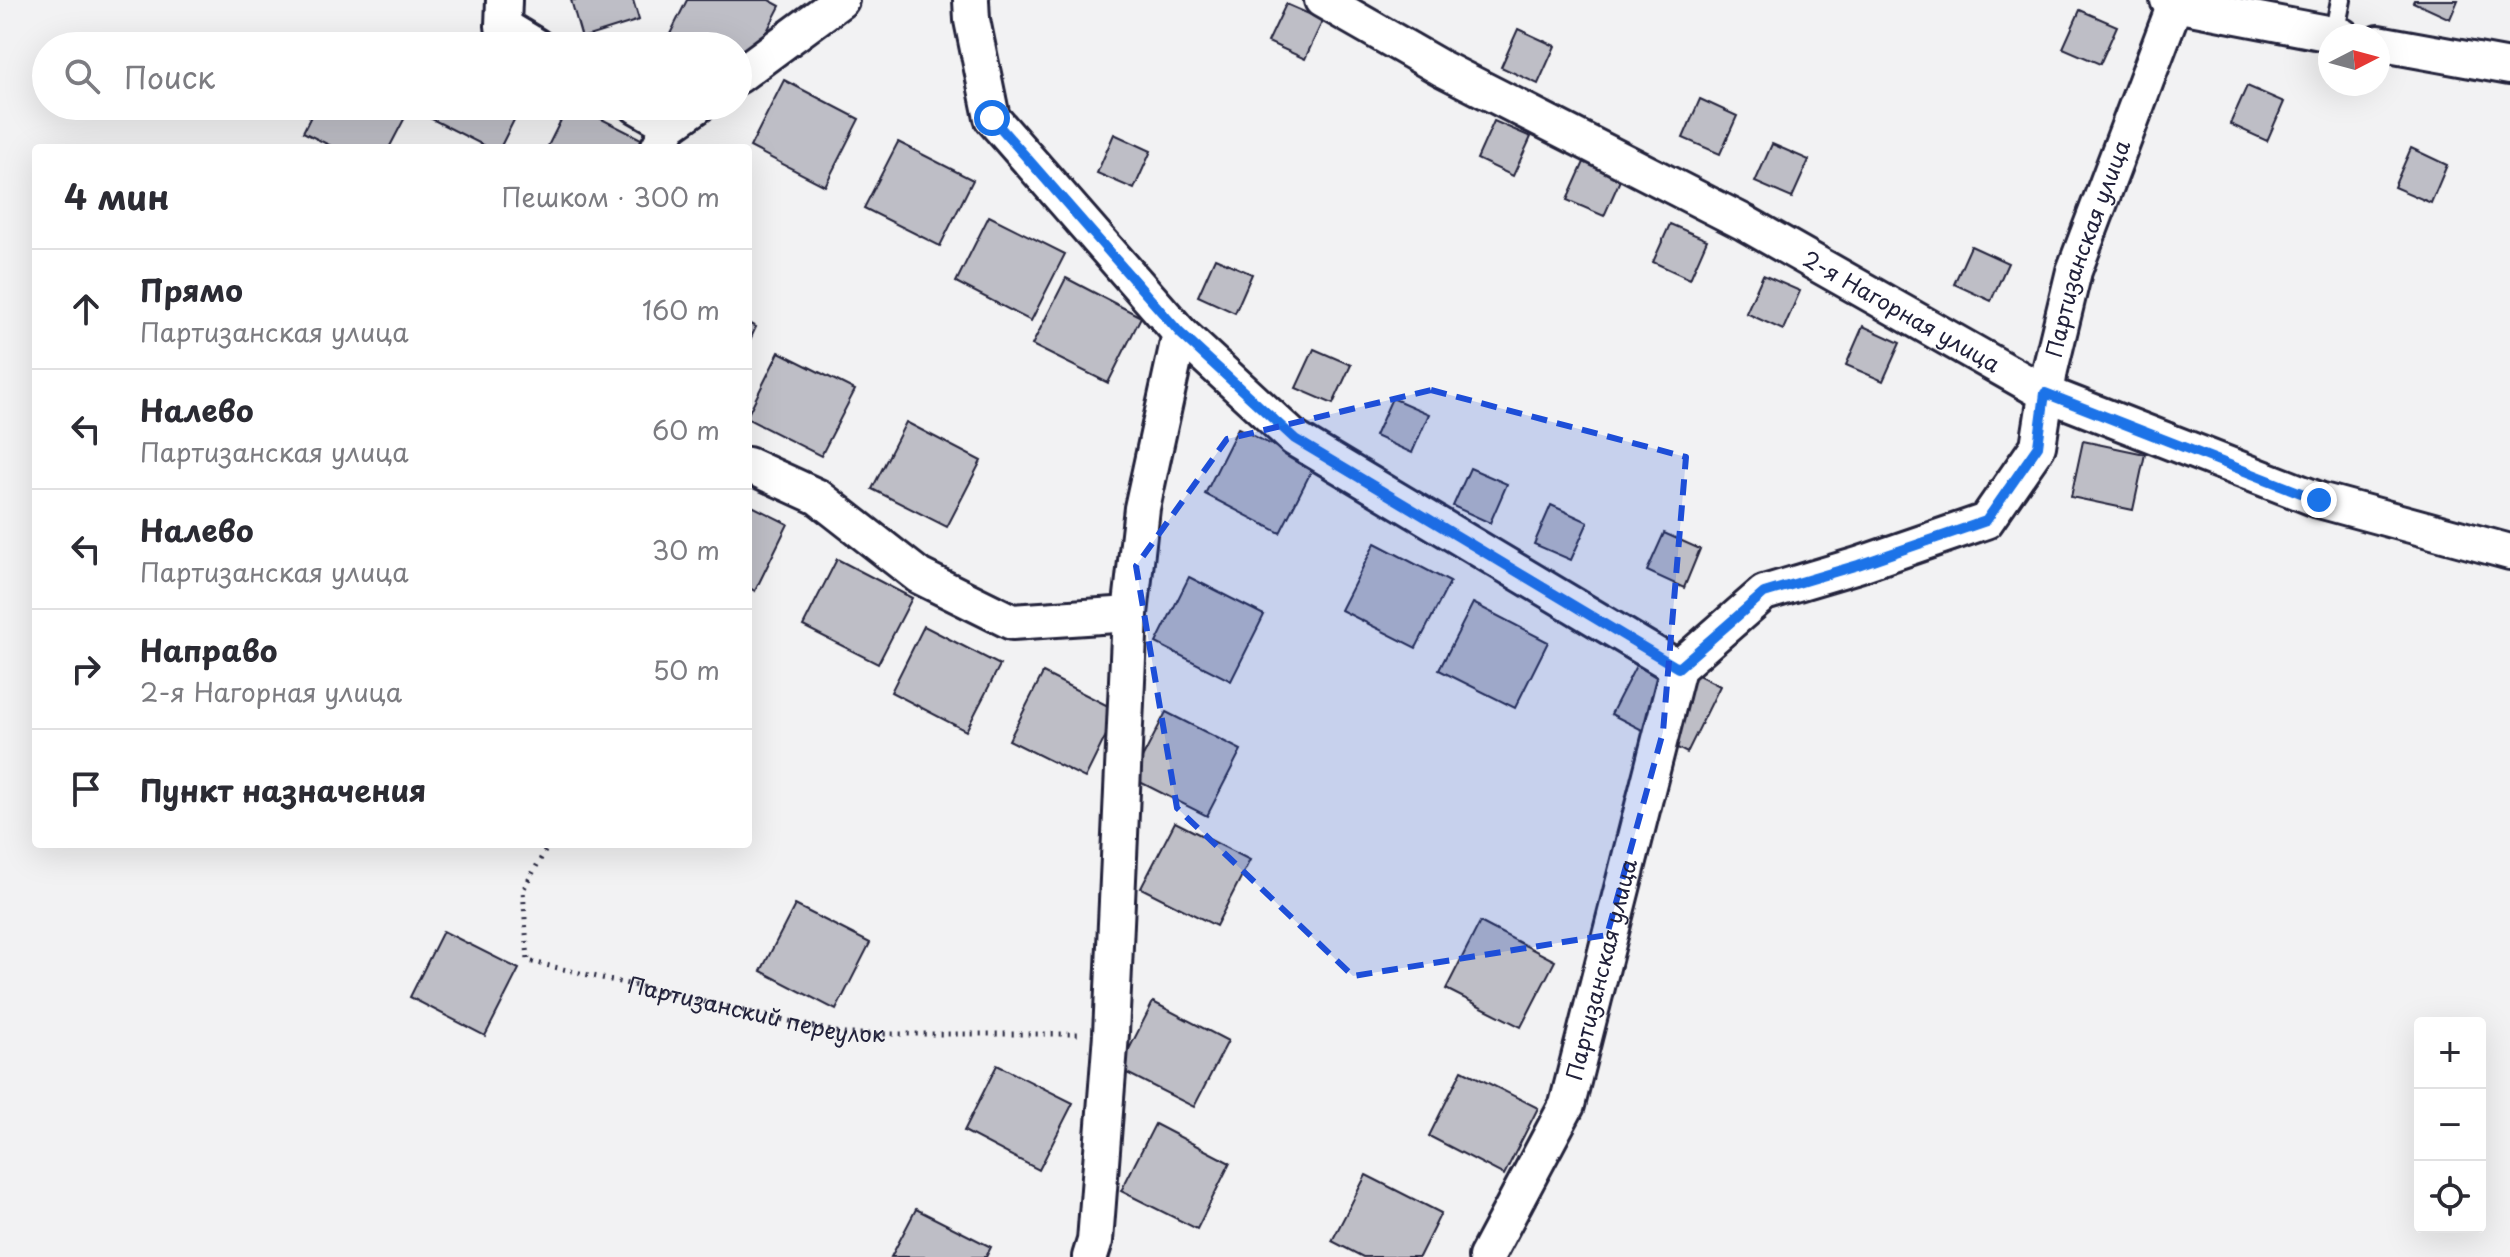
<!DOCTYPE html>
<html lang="ru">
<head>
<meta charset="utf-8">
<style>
	:root { --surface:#fff; --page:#f2f2f3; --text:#2b2b33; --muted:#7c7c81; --line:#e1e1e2 }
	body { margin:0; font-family:"Playpen Sans",sans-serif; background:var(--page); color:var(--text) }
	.controls { position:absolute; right:24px; bottom:24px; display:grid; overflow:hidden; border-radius:8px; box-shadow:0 8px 32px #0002 }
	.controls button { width:72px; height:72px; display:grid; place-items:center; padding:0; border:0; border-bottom:2px solid var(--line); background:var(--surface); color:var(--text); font:40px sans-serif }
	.compass { position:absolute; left:2318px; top:24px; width:72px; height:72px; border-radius:50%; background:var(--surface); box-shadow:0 8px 32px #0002; rotate:84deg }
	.stop { position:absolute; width:24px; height:24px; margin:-18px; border:6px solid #1a73e8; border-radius:50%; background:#fff }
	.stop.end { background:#1a73e8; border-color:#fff; box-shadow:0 2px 8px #0008 }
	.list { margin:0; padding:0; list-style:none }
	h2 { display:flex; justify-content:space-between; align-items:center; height:104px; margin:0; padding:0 32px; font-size:34px }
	h2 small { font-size:26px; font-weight:400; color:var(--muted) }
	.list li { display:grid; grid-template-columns:52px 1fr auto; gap:24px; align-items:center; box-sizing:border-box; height:120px; padding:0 32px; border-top:2px solid var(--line) }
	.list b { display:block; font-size:30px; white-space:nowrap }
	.list p { margin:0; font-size:26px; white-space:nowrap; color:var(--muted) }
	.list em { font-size:26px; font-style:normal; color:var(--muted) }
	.icon { flex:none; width:44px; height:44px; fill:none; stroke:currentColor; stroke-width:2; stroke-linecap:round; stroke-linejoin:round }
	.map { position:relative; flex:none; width:2510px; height:1257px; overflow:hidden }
	.search { position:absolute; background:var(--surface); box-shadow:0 8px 32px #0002; left:32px; top:32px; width:720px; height:88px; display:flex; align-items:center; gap:20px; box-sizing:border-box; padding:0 28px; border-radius:44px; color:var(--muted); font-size:30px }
	.panel { position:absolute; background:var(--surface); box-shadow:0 8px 32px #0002; left:32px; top:144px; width:720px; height:704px; border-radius:8px }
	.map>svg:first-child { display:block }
	.building { fill:#bebec6; stroke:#22223b; stroke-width:2 }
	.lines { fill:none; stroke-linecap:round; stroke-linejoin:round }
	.service-casing { stroke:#22223b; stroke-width:24 }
	.minor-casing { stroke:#22223b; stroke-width:40 }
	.path { stroke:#22223b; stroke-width:5; stroke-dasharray:2 6; stroke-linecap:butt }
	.service { stroke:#fff; stroke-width:18 }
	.minor { stroke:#fff; stroke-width:34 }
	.route { stroke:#1a73e8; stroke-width:10 }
	.marked { fill:#1d4ed8; fill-opacity:0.2; stroke:#1d4ed8; stroke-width:6; stroke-dasharray:16 10; stroke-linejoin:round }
	.labels { text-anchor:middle; stroke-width:8; stroke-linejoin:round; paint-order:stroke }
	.street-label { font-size:22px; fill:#22223b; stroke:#fff }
</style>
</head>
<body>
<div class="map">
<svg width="2510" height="1257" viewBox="0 0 2510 1257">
	<rect width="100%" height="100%" fill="#f2f2f3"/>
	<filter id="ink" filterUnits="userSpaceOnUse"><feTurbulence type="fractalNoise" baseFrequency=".0125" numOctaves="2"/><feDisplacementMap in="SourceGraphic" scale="16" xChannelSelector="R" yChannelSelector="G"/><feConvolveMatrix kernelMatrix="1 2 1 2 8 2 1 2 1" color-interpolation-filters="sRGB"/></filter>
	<g filter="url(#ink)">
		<g class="building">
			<path d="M571,0h62l6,20 -57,18z"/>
			<path d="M687,0h82l11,6 -34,66 -8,-4v-22h-43l-25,-12z"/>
			<path d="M2414,0h44l-8,19 -37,-17z"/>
			<path d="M1286,4l37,16 -18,39 -37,-17z"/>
			<path d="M2080,10l37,16 -17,38 -37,-16z"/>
			<path d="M1518,29l37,17 -17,38 -37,-17z"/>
			<path d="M784,80l75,39 -34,67 -75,-39z"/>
			<path d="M2247,86l37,16 -17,39 -37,-17z"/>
			<path d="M1700,99l37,17 -17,38 -37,-16z"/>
			<path d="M316,106h95l-22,42h-54l-32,-16z"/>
			<path d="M426,106h95l-21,42h-11l-67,-34z"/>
			<path d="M568,106h8l69,35 -3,7h-95z"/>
			<path d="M1494,121l37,16 -18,39 -36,-17z"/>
			<path d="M1114,134l37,17 -17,38 -37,-16z"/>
			<path d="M898,142l75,38 -33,66 -76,-38z"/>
			<path d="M1772,144l37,16 -17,38 -37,-16z"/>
			<path d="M2411,148l36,17 -16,38 -37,-16z"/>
			<path d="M1584,162l37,16 -17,38 -37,-16z"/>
			<path d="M989,216l76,38 -34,67 -75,-39z"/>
			<path d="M1670,224l37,16 -17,39 -37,-17z"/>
			<path d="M1971,246l37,17 -17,38 -37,-17z"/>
			<path d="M1215,258l37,16 -17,39 -37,-17z"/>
			<path d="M1763,275l37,16 -17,39 -37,-17z"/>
			<path d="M1066,278l75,39 -33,66 -76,-38z"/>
			<path d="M748,323l8,4 -8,17z"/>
			<path d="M1863,326l37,17 -17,38 -37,-16z"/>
			<path d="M1314,349l37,16 -18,39 -37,-16z"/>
			<path d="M779,352l76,38 -34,66 -73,-37v-5z"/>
			<path d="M1392,398l37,16 -17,39 -37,-17z"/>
			<path d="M906,422l75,39 -34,66 -75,-38z"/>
			<path d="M1238,428l76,38 -34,67 -75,-39z"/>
			<path d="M2083,441l62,13 -12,56 -62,-13z"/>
			<path d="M1470,468l37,16 -17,39 -37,-17z"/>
			<path d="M748,504l40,20 -33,67 -7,-4z"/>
			<path d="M1551,505l37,17 -17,38 -37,-16z"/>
			<path d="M1664,533l36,16 -16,39 -37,-17z"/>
			<path d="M1375,543l75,39 -34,66 -75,-38z"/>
			<path d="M837,559l75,39 -34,66 -75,-38z"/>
			<path d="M1189,577l75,38 -33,66 -75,-38z"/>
			<path d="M1473,603l75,39 -33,66 -76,-38z"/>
			<path d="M924,626l76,39 -34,66 -75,-39z"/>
			<path d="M1645,648l75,38 -33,67 -76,-39z"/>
			<path d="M1043,673l75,38 -33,67 -76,-38z"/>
			<path d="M1166,712l75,38 -34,66 -75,-38z"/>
			<path d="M1175,822l75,38 -34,66 -75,-38z"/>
			<path d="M795,905l75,38 -34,67 -75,-39z"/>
			<path d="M1480,922l75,39 -34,66 -75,-38z"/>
			<path d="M443,931l76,38 -34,67 -75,-39z"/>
			<path d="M1153,1002l75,39 -34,66 -75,-38z"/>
			<path d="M997,1065l76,38 -34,67 -75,-39z"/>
			<path d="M1462,1070l76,38 -34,67 -75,-39z"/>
			<path d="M1155,1124l75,39 -33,66 -76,-38z"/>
			<path d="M1366,1175l75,38 -22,44h-56l-31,-16z"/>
			<path d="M916,1209l75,38 -5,10h-95z"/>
		</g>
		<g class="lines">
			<g class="service-casing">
				<path id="service" d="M2334,35l7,-35"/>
			</g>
			<g class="minor-casing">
				<g id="minor">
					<path d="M504,0l-1,26 33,20"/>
					<path d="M971,0l1,20 20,98 188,215 115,106 383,229"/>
					<path id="s2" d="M1322,0l119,68 304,155 300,170 274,107 191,52"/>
					<path d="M2168,0l7,4 167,32"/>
					<path d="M2378,43l132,24"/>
					<path d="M738,76l103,-76"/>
					<path d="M637,106l33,19"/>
					<path d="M658,148l12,-23 27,-19"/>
					<path d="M748,465l70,32 101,79 93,46 118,-8"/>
					<path d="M1090,1257l5,-16 16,-207 19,-420 12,-106 38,-175"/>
					<path id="s3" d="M1486,1257l81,-152 111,-437 86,-75 94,-28 128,-44 52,-75 12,-76 24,-99 101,-267"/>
				</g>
			</g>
			<path class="path" id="s1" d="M549,844l-26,46 5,71 317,73h233"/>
			<use href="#service" class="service"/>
			<use href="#minor" class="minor"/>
		</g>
	</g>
	<g class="lines" filter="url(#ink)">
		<path class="route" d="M992,118l188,215 115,106 383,229 86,-75 94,-28 128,-44 52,-75 7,-53 274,107"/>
	</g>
	<path class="marked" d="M1431,390l255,67 -23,275 -56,203 -254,41 -176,-168 -41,-242 91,-127z"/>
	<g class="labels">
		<g class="street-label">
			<text dy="8" stroke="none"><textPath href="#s3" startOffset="1266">Партизанская улица</textPath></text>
			<text dy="8" stroke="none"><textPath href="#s2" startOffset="658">2-я Нагорная улица</textPath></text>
			<text dy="8" stroke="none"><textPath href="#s3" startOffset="312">Партизанская улица</textPath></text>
			<text dy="8" stroke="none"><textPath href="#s1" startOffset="358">Партизанский переулок</textPath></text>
		</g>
	</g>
</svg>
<div class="controls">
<button>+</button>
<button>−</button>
<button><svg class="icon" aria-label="locate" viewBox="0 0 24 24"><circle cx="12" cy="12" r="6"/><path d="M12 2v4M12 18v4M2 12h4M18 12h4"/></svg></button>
</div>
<svg class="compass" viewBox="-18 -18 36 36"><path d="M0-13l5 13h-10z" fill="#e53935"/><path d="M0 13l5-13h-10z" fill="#7c7c81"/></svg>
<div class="stop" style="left:992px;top:118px"></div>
<div class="stop end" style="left:2319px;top:500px"></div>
<div class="search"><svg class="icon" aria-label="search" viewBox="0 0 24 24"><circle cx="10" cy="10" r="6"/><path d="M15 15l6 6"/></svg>Поиск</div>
<section class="panel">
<h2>4 мин<small>Пешком · 300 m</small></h2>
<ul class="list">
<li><svg class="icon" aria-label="ahead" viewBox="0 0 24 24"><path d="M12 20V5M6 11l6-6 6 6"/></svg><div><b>Прямо</b><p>Партизанская улица</p></div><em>160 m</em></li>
<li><svg class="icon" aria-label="left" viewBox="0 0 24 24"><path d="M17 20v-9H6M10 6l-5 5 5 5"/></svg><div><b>Налево</b><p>Партизанская улица</p></div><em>60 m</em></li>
<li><svg class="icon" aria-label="left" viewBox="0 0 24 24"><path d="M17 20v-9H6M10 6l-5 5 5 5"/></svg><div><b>Налево</b><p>Партизанская улица</p></div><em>30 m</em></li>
<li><svg class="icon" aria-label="right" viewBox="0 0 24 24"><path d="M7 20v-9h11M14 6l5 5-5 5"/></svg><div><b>Направо</b><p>2-я Нагорная улица</p></div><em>50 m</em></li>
<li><svg class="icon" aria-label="arrive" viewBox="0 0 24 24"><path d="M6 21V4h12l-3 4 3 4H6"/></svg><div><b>Пункт назначения</b></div></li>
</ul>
</section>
</div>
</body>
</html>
